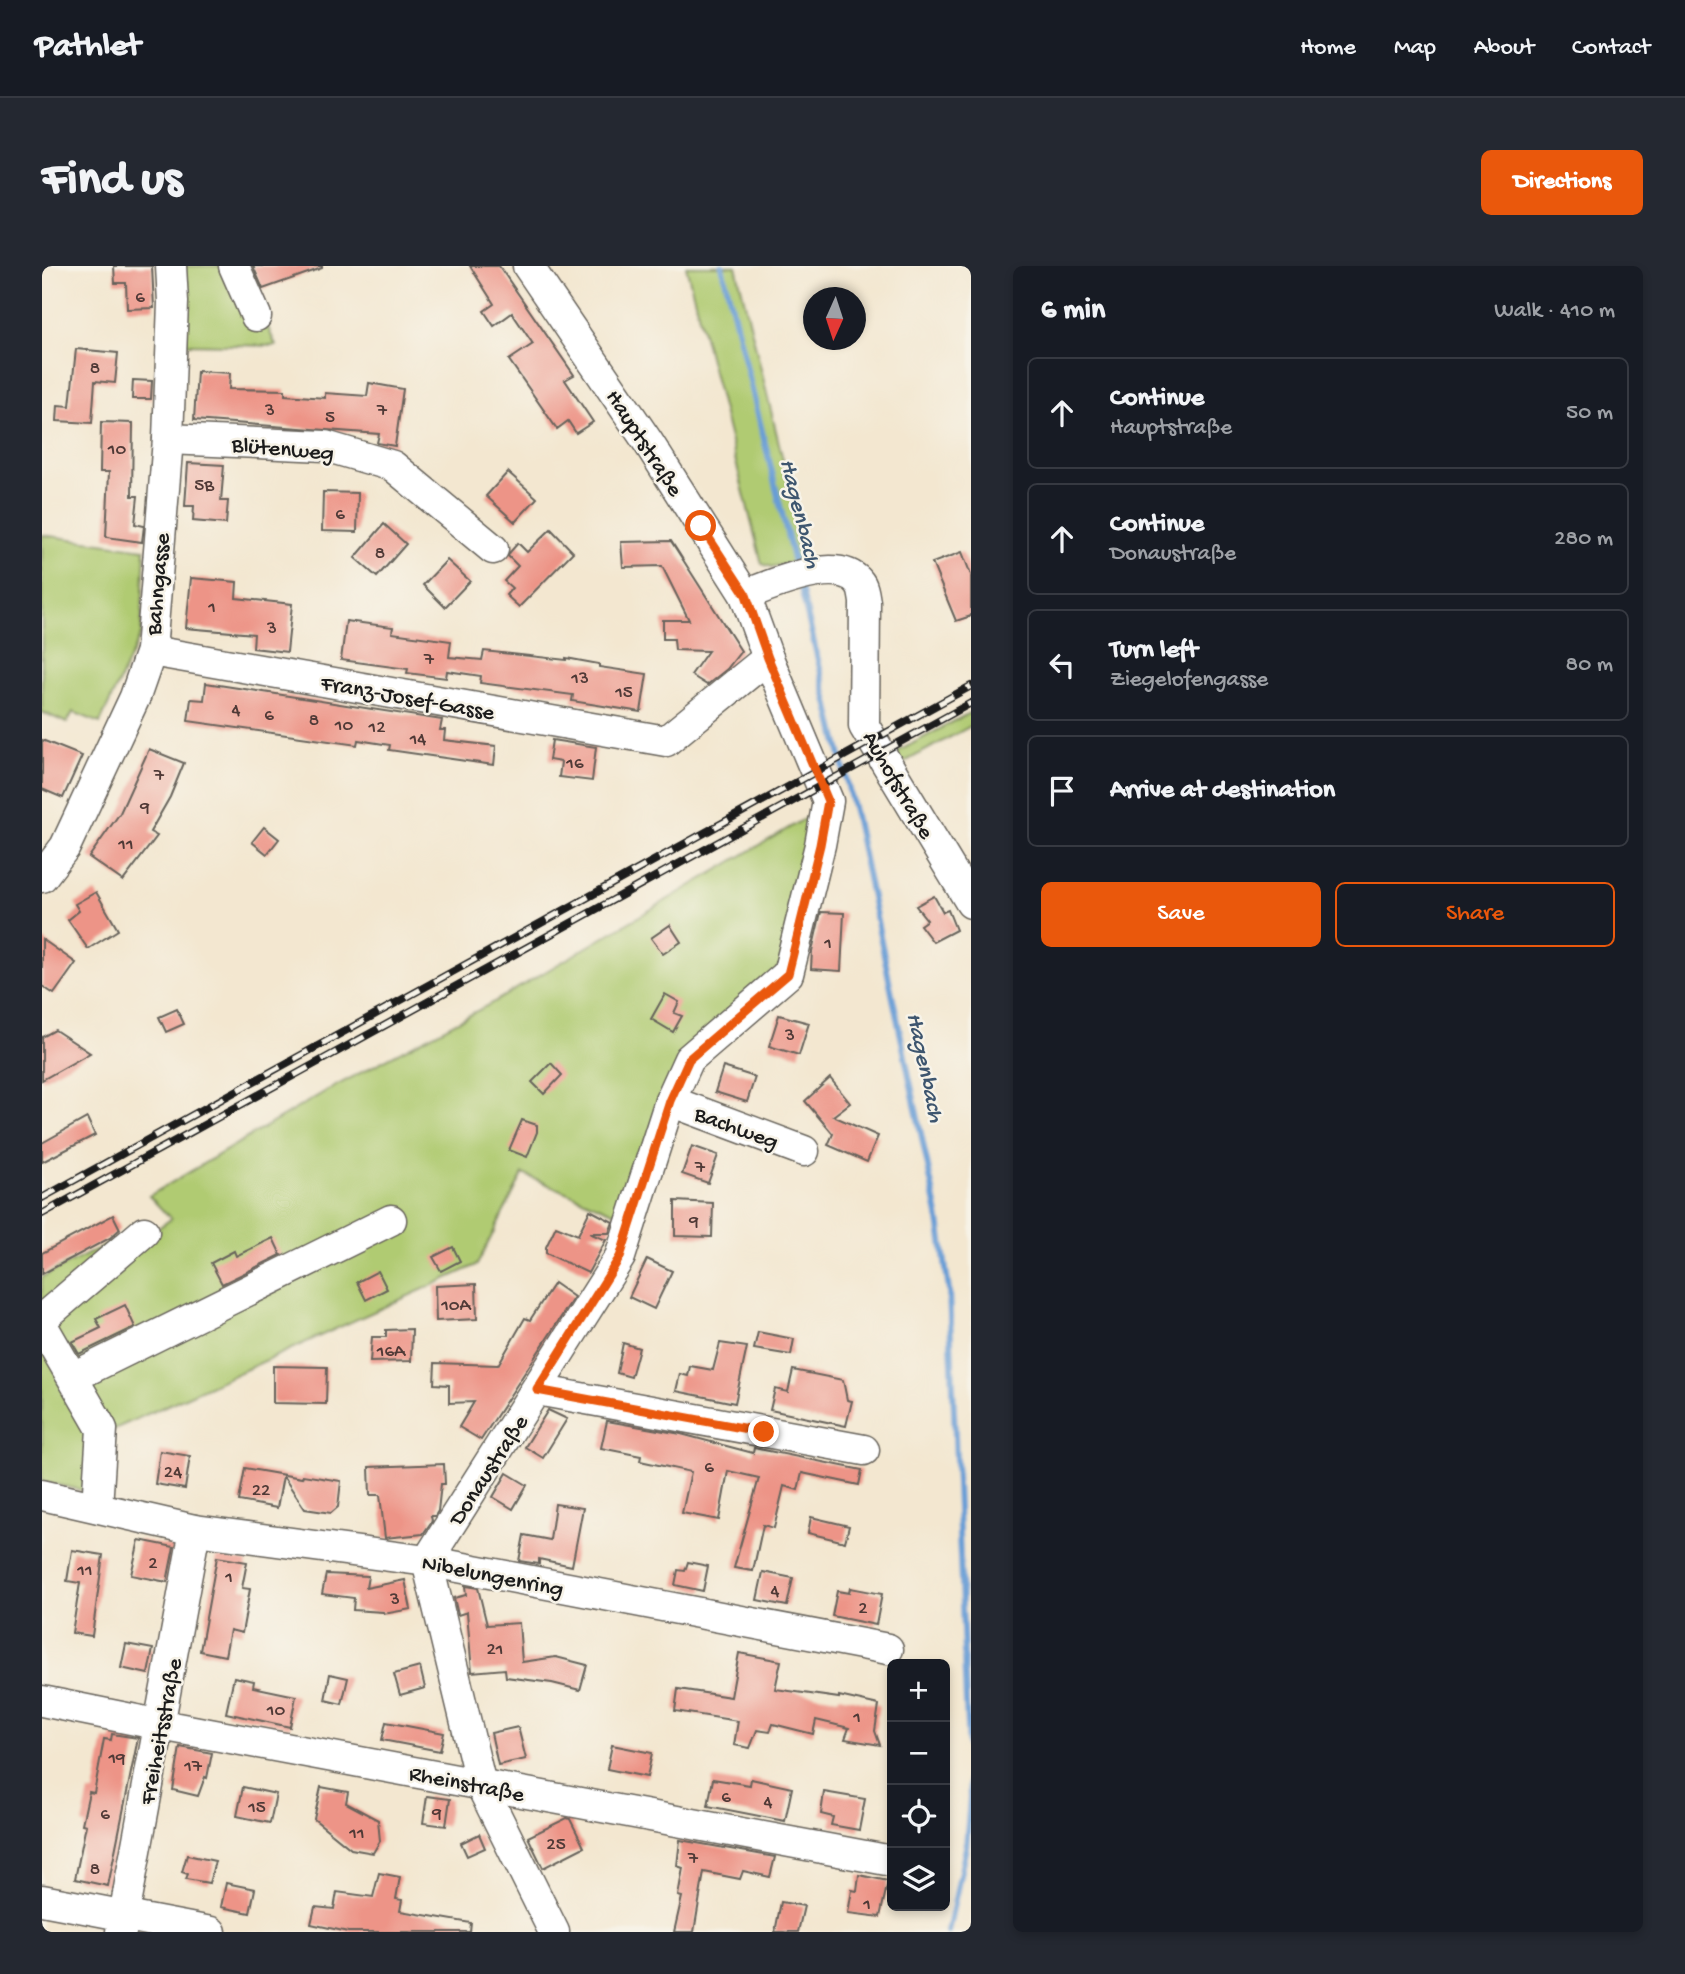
<!DOCTYPE html>
<html lang="en">
<head>
<meta charset="utf-8">
<style>
	:root { --surface:#171b24; --page:#242831; --text:#f1f3f6; --muted:#9ea1a6; --line:#363941; --accent:#ea580c }
	body { margin:0; font-family:"Gochi Hand",sans-serif; background:var(--page); color:var(--text) }
	.controls { position:absolute; right:21px; bottom:21px; display:grid; overflow:hidden; border-radius:10px; box-shadow:0 4px 10px #0003 }
	.controls button { width:63px; height:63px; display:grid; place-items:center; padding:0; border:0; border-bottom:2px solid var(--line); background:var(--surface); color:var(--text); font:35px sans-serif }
	.compass { position:absolute; left:761px; top:21px; width:63px; height:63px; border-radius:50%; background:var(--surface); box-shadow:0 4px 10px #0003; rotate:183deg }
	.stop { position:absolute; width:21px; height:21px; margin:-16px; border:5px solid #ea580c; border-radius:50%; background:#fff }
	.stop.end { background:#ea580c; border-color:#fff; box-shadow:0 2px 7px #0008 }
	.list { margin:0; padding:0; list-style:none }
	h2 { display:flex; justify-content:space-between; align-items:center; height:91px; margin:0; padding:0 28px; font-size:30px }
	h2 small { font-size:23px; font-weight:400; color:var(--muted) }
	.list li { display:grid; grid-template-columns:46px 1fr auto; gap:21px; align-items:center; box-sizing:border-box; height:112px; margin:0 14px 14px; padding:0 14px; border:2px solid var(--line); border-radius:10px }
	.list b { display:block; font-size:26px; white-space:nowrap }
	.list p { margin:0; font-size:23px; white-space:nowrap; color:var(--muted) }
	.list em { font-size:23px; font-style:normal; color:var(--muted) }
	.actions { display:flex; gap:14px; padding:21px 28px }
	.actions a { flex:1; padding:16px 0; border:2px solid var(--accent); border-radius:10px; text-align:center; font-size:24px; color:var(--accent) }
	.actions .main { background:var(--accent); color:#fff }
	.icon { flex:none; width:38px; height:38px; fill:none; stroke:currentColor; stroke-width:2; stroke-linecap:round; stroke-linejoin:round }
	.map { position:relative; flex:none; width:929px; height:1666px; overflow:hidden; border-radius:10px }
	header { display:flex; align-items:center; gap:42px; box-sizing:border-box; height:98px; padding:0 35px; background:var(--surface); border-bottom:2px solid var(--line) }
	header strong { font-size:33px }
	nav { display:flex; gap:38px; margin-inline-start:auto; font-size:24px }
	.intro { display:flex; align-items:center; justify-content:space-between; box-sizing:border-box; height:168px; padding:0 42px }
	h1 { margin:0; font-size:49px }
	.button { padding:18px 32px; border-radius:10px; background:var(--accent); color:#fff; font-size:24px; font-weight:700 }
	main { display:flex; gap:42px; padding:0 42px }
	aside { flex:1; background:var(--surface); border-radius:10px; box-shadow:0 4px 10px #0003 }
	.map>svg:first-child { display:block }
	.green { fill:#b0cb72; stroke:#667447; stroke-width:2 }
	.lines { fill:none; stroke-linecap:round; stroke-linejoin:round }
	.stream { stroke:#689dd5; stroke-width:6 }
	.building { fill:#ed9487 }
	.minor-casing { stroke:#67635b; stroke-width:33 }
	.minor { stroke:#fff; stroke-width:30 }
	.rail-casing { stroke:#1c1c1c; stroke-width:8 }
	.rail { stroke:#f7f3e8; stroke-width:5; stroke-dasharray:16; stroke-linecap:butt }
	.route { stroke:#ea580c; stroke-width:9 }
	.labels { text-anchor:middle; stroke-width:5; stroke-linejoin:round; paint-order:stroke }
	.number-label { font-size:19px; fill:#503a37 }
	.street-label { font-size:23px; fill:#1c1c1c; stroke:#f7f3e8 }
	.water-label { font-size:24px; font-style:italic; fill:#3e566f; stroke:#f7f3e8 }
</style>
</head>
<body>
<header>
<strong>Pathlet</strong>
<nav><a>Home</a><a>Map</a><a>About</a><a>Contact</a></nav>
</header>
<div class="intro"><h1>Find us</h1><a class="button">Directions</a></div>
<main>
<div class="map">
<svg width="929" height="1666" viewBox="0 0 929 1666">
	<rect width="100%" height="100%" fill="#f7f3e8"/>
	<filter id="ink" filterUnits="userSpaceOnUse"><feTurbulence type="fractalNoise" baseFrequency=".0143" numOctaves="2"/><feDisplacementMap in="SourceGraphic" scale="14" xChannelSelector="R" yChannelSelector="G"/><feConvolveMatrix kernelMatrix="1 2 1 2 8 2 1 2 1" color-interpolation-filters="sRGB"/></filter>
	<filter id="wash" filterUnits="userSpaceOnUse"><feTurbulence type="fractalNoise" baseFrequency=".00686" numOctaves="4" result="noise"/><feDisplacementMap in="SourceGraphic" scale="28" xChannelSelector="R" yChannelSelector="G"/><feGaussianBlur stdDeviation="1.57" result="paint"/><feColorMatrix in="noise" values="0 0 0 0 0 0 0 0 0 0 0 0 0 0 0 0 0 1.4 0 .05"/><feComposite in="paint" operator="in"/></filter>
	<g filter="url(#wash)">
		<rect width="100%" height="100%" fill="#f3e7d0"/>
		<g class="green">
			<path d="M140,0h59l35,80 -90,-2z"/>
			<path d="M644,0h50l71,293 -35,8 -10,-3z"/>
			<path d="M0,269l103,14 -4,85 -41,89 -27,-11 -6,11 -25,-11z"/>
			<path d="M929,446v14l-81,44 -6,-11z"/>
			<path d="M779,543l-33,165 -99,85 -57,161 -109,-46 -46,91 -376,170 -9,57 -50,-10v-205l86,-43 8,9 35,-24 -22,-23 177,-105 168,-89z"/>
		</g>
		<g class="lines">
			<g class="stream">
				<path d="M680,0l73,301"/>
				<path d="M758,318l56,236 83,400 10,71 21,507 -4,49 -18,85"/>
			</g>
		</g>
		<g id="blocks">
			<g class="building">
				<path d="M72,0h38l2,42 -27,1 -1,-26h-11z"/>
				<path d="M211,0h69v2l-59,21z"/>
				<path d="M428,0h29l75,109 -9,5 28,42 -17,11 -8,-12 -11,8 -48,-69 24,-16 -21,-31 -18,13 -10,-15 10,-7z"/>
				<path d="M34,83l42,4 -3,30 -20,-2 -3,42 -35,-2 1,-16 12,1z"/>
				<path d="M155,105l33,2 -1,16 56,1v5l40,3v-5l42,3 2,-13 34,6 -8,57 -18,-3 2,-9 -185,-14z"/>
				<path d="M91,114l19,1 -1,18h-19z"/>
				<path d="M59,156l32,1 -1,73h6l-3,28 9,2 -2,16 -36,-5 3,-65h-9z"/>
				<path d="M146,197l36,2 -3,36h7l-2,23 -33,-3 1,-15h-9z"/>
				<path d="M466,206l29,26 -22,24 -29,-26z"/>
				<path d="M281,226l35,1 -1,39 -35,-1z"/>
				<path d="M342,258l22,20 -29,33 -22,-19z"/>
				<path d="M509,263l22,23 -54,55 -13,-12 6,-7 -8,-7 14,-15 -10,-10 2,-4 8,-9 9,9z"/>
				<path d="M629,275l70,110 -14,18 -20,16 -16,-10 17,-24 -33,-1 -1,-11h-11v-19h26l-27,-54 -39,1 -2,-25z"/>
				<path d="M920,286l9,23v41l-15,5 -24,-58z"/>
				<path d="M405,294l23,21 -25,26 -22,-22z"/>
				<path d="M149,312l46,4 -1,16 56,6 -5,48 -34,-4 1,-14 -68,-6z"/>
				<path d="M304,355l47,6 -1,6 59,8 -2,16 33,3 2,-9 82,9v-2l33,6v3l48,7 -6,38 -69,-11 1,-6 -93,-12 1,-7 -34,-5 -1,7 -39,-5 1,-4 -67,-9z"/>
				<path d="M164,417l236,37 -2,10h5l-1,10 52,6 -2,19 -105,-15 1,-5 -32,-5 -1,5 -169,-24 3,-22 13,1z"/>
				<path d="M0,474l40,16 -19,42 -21,-9z"/>
				<path d="M510,474l44,7 -4,34 -33,-4 2,-15 -12,-2z"/>
				<path d="M107,483l35,14 -14,34 -20,35 7,4 -34,45 -34,-24 31,-44z"/>
				<path d="M222,561l15,12 -12,15 -15,-12z"/>
				<path d="M54,626l22,38 -30,19 -20,-29 11,-9 -4,-7z"/>
				<path d="M892,630l9,16 5,-2 8,20 -23,12 -13,-17 7,-5 -11,-14z"/>
				<path d="M779,646l23,1 -3,58 -30,-2 1,-18z"/>
				<path d="M628,659l11,17 -18,12 -12,-16z"/>
				<path d="M0,673l34,24 -22,31 -12,-8z"/>
				<path d="M623,728l14,8 -5,11 8,3 -9,16 -22,-13z"/>
				<path d="M135,743l7,15 -18,8 -7,-15z"/>
				<path d="M737,749l30,8 -10,32 -30,-9z"/>
				<path d="M13,764l35,23 -48,27v-43z"/>
				<path d="M509,797l11,12 -18,19 -12,-12z"/>
				<path d="M681,801l32,10 -8,25 -32,-10z"/>
				<path d="M788,812l20,25 -17,13 45,20 -11,26 -39,-17 5,-11 -28,-33z"/>
				<path d="M45,852l8,17 -53,27v-19z"/>
				<path d="M480,854l15,5v7l-10,25 -18,-7z"/>
				<path d="M650,880l26,9 -10,28 -26,-9z"/>
				<path d="M633,935l38,2 -1,34 -37,-1z"/>
				<path d="M548,944l23,12 -4,11h-20l17,7 -18,33 -42,-20v-6l10,-21 22,9z"/>
				<path d="M71,949l7,14 -10,9 -68,36v-21z"/>
				<path d="M231,972l8,17 -59,29 -11,-21 23,-12 2,5z"/>
				<path d="M411,981l7,14 -19,10 -8,-14z"/>
				<path d="M605,993l25,12 -18,38 -25,-12z"/>
				<path d="M336,1005l9,18 -21,11 -9,-18z"/>
				<path d="M512,1017l20,14 -93,143 -22,-13 15,-25 -25,1v-18l-15,-1 1,-21 63,2 27,-47 5,2z"/>
				<path d="M434,1018l1,35 -41,2 -1,-35z"/>
				<path d="M83,1039l10,22 -56,27 -7,-12 29,-14 -5,-9z"/>
				<path d="M370,1063l-1,32 -41,1 2,-25h14v-7z"/>
				<path d="M716,1066l36,7 -3,16 -37,-6z"/>
				<path d="M581,1077l16,5 -8,29 -14,-4z"/>
				<path d="M678,1077l27,4 -12,56 -59,-12 4,-17 8,2 2,-10 23,4z"/>
				<path d="M231,1100l54,1 -1,37 -53,-1z"/>
				<path d="M751,1104l50,10 4,20 5,1 -6,25 -76,-16 5,-21 13,3z"/>
				<path d="M506,1144l19,9 -24,39 -18,-11z"/>
				<path d="M565,1155l74,13 72,19 1,-5 108,22 -3,15 -57,-12 -4,17 -14,-4 -10,42 -11,-3 -10,46 -19,-3 25,-90 -31,-7 -9,49 -37,-7 9,-41 -51,-11 1,-5 -40,-8z"/>
				<path d="M118,1185l30,5 -5,33 -30,-5z"/>
				<path d="M402,1198l1,20h-4l-3,27 -3,5h-4l1,5 -9,13 -38,4 -5,-43h-10l-1,-28z"/>
				<path d="M203,1202l57,10 1,-3 38,6 -3,26 -7,6 -26,-4 -22,-33 -6,32 -38,-7z"/>
				<path d="M465,1207l20,12 -14,24 -20,-12z"/>
				<path d="M513,1238l28,4 -11,58 -33,-7v5l-20,-3 5,-26 26,5z"/>
				<path d="M769,1251l38,9 -4,16 -37,-9z"/>
				<path d="M97,1274l35,7 -7,35 -36,-7z"/>
				<path d="M30,1284l31,5 -11,81 -20,-3 8,-50 -13,-2z"/>
				<path d="M175,1291l30,5 -5,26 8,1 -8,44 -12,-3 -5,26 -25,-5z"/>
				<path d="M646,1296l20,4 -5,25 -28,-6 3,-15 7,1z"/>
				<path d="M721,1306l30,6 -6,28 -30,-6z"/>
				<path d="M284,1308l42,2 -2,12 39,-8 6,29 -27,5 -1,-2 -30,-2 1,-12 -32,-4z"/>
				<path d="M423,1320l13,2 9,37 32,-2 3,39 34,-5 31,8 -7,25 -28,-7 -46,-6 -1,-8 -33,3 -5,-60 -9,3 -4,-17 12,-3z"/>
				<path d="M808,1322l32,6 -6,31 -44,-9 5,-25 12,2z"/>
				<path d="M84,1378l27,5 -5,25 -27,-6z"/>
				<path d="M697,1387l42,8 -6,28 64,9v-2l40,9 -4,26 5,14 -35,-6 4,-11 -33,-8 -3,14 -40,-10 -3,8 -13,-2 -7,18 -16,-3 4,-24 -63,-10 3,-22 53,8z"/>
				<path d="M378,1401l5,21 -25,7 -6,-21z"/>
				<path d="M288,1408l18,4 -6,26 -17,-4z"/>
				<path d="M192,1411l20,4 -1,6 43,9 -6,31 -64,-14z"/>
				<path d="M344,1456l58,11 -4,18 -58,-11z"/>
				<path d="M476,1461l8,32 -28,6 -7,-32z"/>
				<path d="M70,1468l26,4 -30,148 -33,-7 11,-54 -4,-1 7,-32 5,1 10,-54 7,1z"/>
				<path d="M570,1479l40,8 -5,24 -40,-8z"/>
				<path d="M138,1481l32,6 -5,25 -2,-1 -7,19 -25,-6z"/>
				<path d="M671,1513l37,6 1,-6 41,9 -7,33 -77,-15z"/>
				<path d="M201,1521l33,7 -6,29 -33,-7z"/>
				<path d="M279,1521l27,5 -2,11 32,17 2,21 -7,12 -22,-4 -37,-30z"/>
				<path d="M782,1526l41,7 -6,31 -28,-5 2,-8 -12,-3z"/>
				<path d="M385,1530l23,3 -4,27 -23,-3z"/>
				<path d="M525,1552l3,1 14,28 -41,21 -15,-31z"/>
				<path d="M437,1568l6,14 -18,8 -6,-13z"/>
				<path d="M638,1574l95,17 -5,20 -27,-6 -3,8 -36,-7 -10,60h-20l8,-35 -4,-1 5,-28 -6,-2z"/>
				<path d="M145,1589l28,6 -6,22 -23,-4 2,-5 -6,-2z"/>
				<path d="M337,1607l21,4 -4,22 6,1 -2,11 71,12 -1,9h-122l-37,-8 4,-17 19,2 3,-17 36,5z"/>
				<path d="M817,1609l29,6 -8,36 -32,-4 4,-23 5,1z"/>
				<path d="M184,1617l29,6 -5,24 -29,-6z"/>
				<path d="M739,1636l23,4 -6,26h-23z"/>
			</g>
		</g>
	</g>
	<g filter="url(#ink)">
		<use href="#blocks" fill-opacity="0" stroke="#67635b" stroke-width="2"/>
		<g class="lines">
			<g class="minor-casing">
				<g id="minor">
					<path d="M192,0l22,50"/>
					<path d="M486,0l120,176 97,153 23,63 60,143 -8,44 -32,129 -99,85 -19,42 -50,156 -193,304 54,224 73,147"/>
					<path d="M126,173l157,7 68,20 100,83"/>
					<path d="M703,329c26,-10 92,-40 114,-13 4,4 5,14 6,20l-1,124 107,177"/>
					<path d="M109,385l515,90 102,-83"/>
					<path d="M0,611l23,-30 70,-150 16,-46 17,-212 5,-137 -2,-36"/>
					<path d="M628,835l134,50"/>
					<path d="M0,1053l102,-87"/>
					<path d="M0,1059l60,104 -5,78"/>
					<path d="M31,1111l318,-157"/>
					<path d="M495,1124l327,60"/>
					<path d="M0,1229l153,35 232,31 461,88"/>
					<path d="M0,1435l119,24 731,136"/>
					<path d="M0,1634l169,32"/>
					<path d="M79,1666l74,-402"/>
				</g>
			</g>
			<use href="#minor" class="minor"/>
			<g class="rail-casing">
				<g id="rail">
					<path d="M0,932l929,-512"/>
					<path d="M0,948l929,-511"/>
				</g>
			</g>
			<use href="#rail" class="rail"/>
		</g>
	</g>
	<g class="lines" filter="url(#ink)">
		<path class="route" d="M659,260l45,69 22,63 60,143 -8,44 -32,129 -99,85 -19,42 -50,156 -83,133 227,42"/>
	</g>
	<g class="labels">
		<g class="number-label">
			<text x="98" y="36">6</text>
			<text x="53" y="107">8</text>
			<text x="228" y="149">3</text>
			<text x="340" y="149">7</text>
			<text x="288" y="156">5</text>
			<text x="75" y="188">10</text>
			<text x="162" y="224">5B</text>
			<text x="298" y="253">6</text>
			<text x="338" y="292">8</text>
			<text x="170" y="346">1</text>
			<text x="230" y="367">3</text>
			<text x="387" y="398">7</text>
			<text x="538" y="417">13</text>
			<text x="582" y="431">15</text>
			<text x="194" y="449">4</text>
			<text x="227" y="454">6</text>
			<text x="272" y="459">8</text>
			<text x="302" y="464">10</text>
			<text x="335" y="466">12</text>
			<text x="376" y="478">14</text>
			<text x="533" y="502">16</text>
			<text x="117" y="514">7</text>
			<text x="103" y="546">9</text>
			<text x="84" y="583">11</text>
			<text x="786" y="682">1</text>
			<text x="748" y="774">3</text>
			<text x="658" y="906">7</text>
			<text x="652" y="960">9</text>
			<text x="414" y="1044">10A</text>
			<text x="349" y="1090">16A</text>
			<text x="667" y="1206">6</text>
			<text x="131" y="1211">24</text>
			<text x="219" y="1229">22</text>
			<text x="111" y="1302">2</text>
			<text x="43" y="1309">11</text>
			<text x="187" y="1316">1</text>
			<text x="733" y="1330">4</text>
			<text x="353" y="1338">3</text>
			<text x="821" y="1347">2</text>
			<text x="453" y="1388">21</text>
			<text x="234" y="1449">10</text>
			<text x="815" y="1456">1</text>
			<text x="75" y="1497">19</text>
			<text x="151" y="1505">17</text>
			<text x="684" y="1536">6</text>
			<text x="726" y="1541">4</text>
			<text x="215" y="1546">15</text>
			<text x="395" y="1552">9</text>
			<text x="63" y="1553">6</text>
			<text x="315" y="1572">11</text>
			<text x="514" y="1583">25</text>
			<text x="651" y="1597">7</text>
			<text x="53" y="1608">8</text>
			<text x="825" y="1643">1</text>
		</g>
		<g class="street-label">
			<text transform="translate(604 176) rotate(57)" y="8">Hauptstraße</text>
			<text transform="translate(241 181) rotate(5)" y="8">Blütenweg</text>
			<text transform="translate(114 318) rotate(-85)" y="8">Bahngasse</text>
			<text transform="translate(366 430) rotate(10)" y="8">Franz-Josef-Gasse</text>
			<text transform="translate(858 518) rotate(60)" y="8">Auhofstraße</text>
			<text transform="translate(695 860) rotate(20)" y="8">Bachweg</text>
			<text transform="translate(445 1203) rotate(-57)" y="8">Donaustraße</text>
			<text transform="translate(451 1308) rotate(11)" y="8">Nibelungenring</text>
			<text transform="translate(117 1465) rotate(-79)" y="8">Freiheitsstraße</text>
			<text transform="translate(425 1516) rotate(11)" y="8">Rheinstraße</text>
		</g>
		<g class="water-label">
			<text transform="translate(760 247) rotate(76)" y="8">Hagenbach</text>
			<text transform="translate(885 801) rotate(78)" y="8">Hagenbach</text>
		</g>
	</g>
</svg>
<div class="controls">
<button>+</button>
<button>−</button>
<button><svg class="icon" aria-label="locate" viewBox="0 0 24 24"><circle cx="12" cy="12" r="6"/><path d="M12 2v4M12 18v4M2 12h4M18 12h4"/></svg></button>
<button><svg class="icon" aria-label="layers" viewBox="0 0 24 24"><path d="M12 4l9 5-9 5-9-5zM3 14l9 5 9-5"/></svg></button>
</div>
<svg class="compass" viewBox="-18 -18 36 36"><path d="M0-13l5 13h-10z" fill="#e53935"/><path d="M0 13l5-13h-10z" fill="#9ea1a6"/></svg>
<div class="stop" style="left:659px;top:260px"></div>
<div class="stop end" style="left:722px;top:1166px"></div>
</div>
<aside>
<h2>6 min<small>Walk · 410 m</small></h2>
<ul class="list">
<li><svg class="icon" aria-label="ahead" viewBox="0 0 24 24"><path d="M12 20V5M6 11l6-6 6 6"/></svg><div><b>Continue</b><p>Hauptstraße</p></div><em>50 m</em></li>
<li><svg class="icon" aria-label="ahead" viewBox="0 0 24 24"><path d="M12 20V5M6 11l6-6 6 6"/></svg><div><b>Continue</b><p>Donaustraße</p></div><em>280 m</em></li>
<li><svg class="icon" aria-label="left" viewBox="0 0 24 24"><path d="M17 20v-9H6M10 6l-5 5 5 5"/></svg><div><b>Turn left</b><p>Ziegelofengasse</p></div><em>80 m</em></li>
<li><svg class="icon" aria-label="arrive" viewBox="0 0 24 24"><path d="M6 21V4h12l-3 4 3 4H6"/></svg><div><b>Arrive at destination</b></div></li>
</ul>
<div class="actions"><a class="main">Save</a><a>Share</a></div>
</aside>
</main>
</body>
</html>
